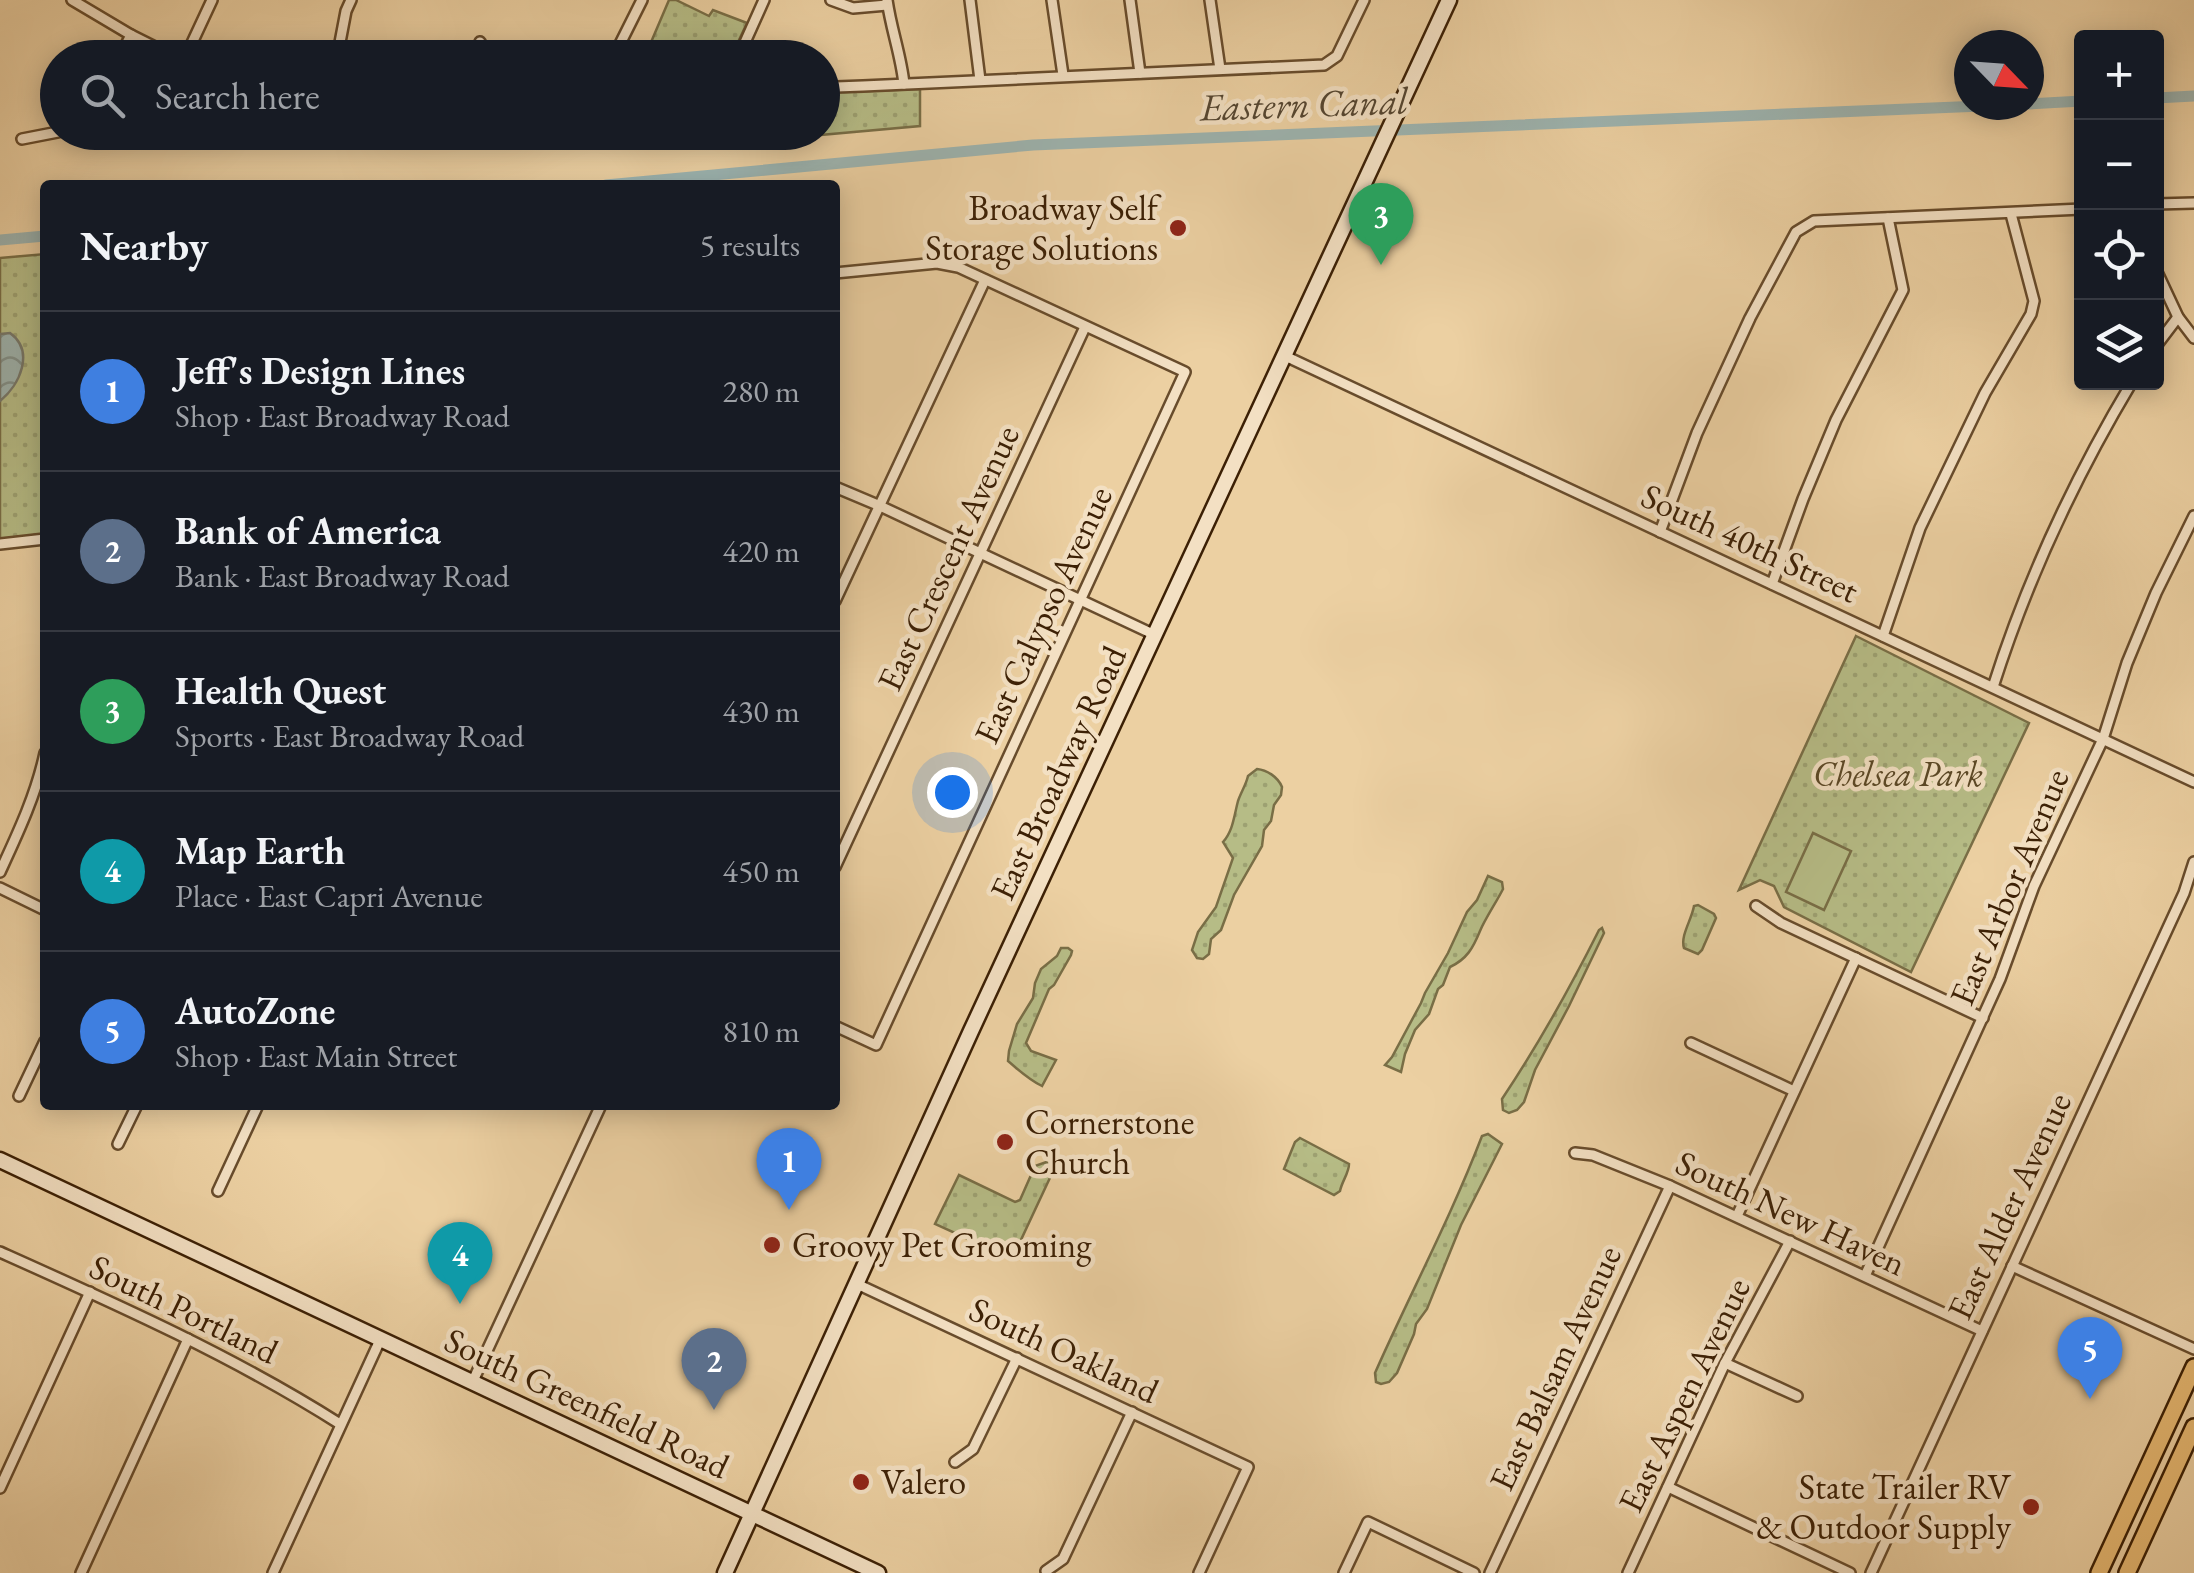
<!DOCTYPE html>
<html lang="en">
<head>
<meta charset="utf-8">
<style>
	:root { --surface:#171b24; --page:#242831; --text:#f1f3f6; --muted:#9ea1a6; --line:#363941; --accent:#c59692 }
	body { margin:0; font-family:"EB Garamond",serif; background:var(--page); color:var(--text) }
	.controls { position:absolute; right:30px; top:30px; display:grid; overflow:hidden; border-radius:10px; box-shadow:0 5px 25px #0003 }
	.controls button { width:90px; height:90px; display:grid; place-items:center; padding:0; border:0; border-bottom:2px solid var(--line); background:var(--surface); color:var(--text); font:50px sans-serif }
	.compass { position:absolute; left:1954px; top:30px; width:90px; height:90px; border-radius:50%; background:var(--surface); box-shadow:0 5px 25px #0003; rotate:115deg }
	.you { position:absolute; left:952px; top:792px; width:35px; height:35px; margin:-25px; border:8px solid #fff; border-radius:50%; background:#1a73e8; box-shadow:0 0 0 15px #1a73e833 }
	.badge { display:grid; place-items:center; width:65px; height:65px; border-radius:50%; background:var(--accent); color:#fff; font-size:32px; font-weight:700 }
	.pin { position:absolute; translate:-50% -82px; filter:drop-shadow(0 2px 5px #0008) }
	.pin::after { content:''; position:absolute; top:52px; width:35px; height:30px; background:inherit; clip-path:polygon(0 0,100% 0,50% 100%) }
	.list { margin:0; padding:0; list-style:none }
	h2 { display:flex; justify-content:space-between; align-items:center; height:130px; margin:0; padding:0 40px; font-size:42px }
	h2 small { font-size:32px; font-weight:400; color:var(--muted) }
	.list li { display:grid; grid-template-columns:65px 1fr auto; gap:30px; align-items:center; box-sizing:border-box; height:160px; padding:0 40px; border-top:2px solid var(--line) }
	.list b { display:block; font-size:38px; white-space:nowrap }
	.list p { margin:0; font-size:32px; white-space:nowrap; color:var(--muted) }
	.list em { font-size:32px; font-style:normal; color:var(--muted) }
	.icon { flex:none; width:55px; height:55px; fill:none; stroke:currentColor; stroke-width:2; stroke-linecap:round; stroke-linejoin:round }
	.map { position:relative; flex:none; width:2194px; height:1573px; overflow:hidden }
	.search { position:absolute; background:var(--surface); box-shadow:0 5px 25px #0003; left:40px; top:40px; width:800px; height:110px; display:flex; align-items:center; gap:25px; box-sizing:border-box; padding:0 35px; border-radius:55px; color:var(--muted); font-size:38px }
	.panel { position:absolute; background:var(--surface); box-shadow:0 5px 25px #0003; left:40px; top:180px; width:800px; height:930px; border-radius:10px }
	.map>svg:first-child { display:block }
	.grass { fill:url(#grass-dots); stroke:#796e46; stroke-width:2.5 }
	.pitch { fill:#b6bc86; stroke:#796e46; stroke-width:2.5 }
	.water { fill:url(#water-waves); stroke:#76796c; stroke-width:2.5 }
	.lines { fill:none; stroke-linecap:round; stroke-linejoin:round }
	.canal { stroke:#9db4b0; stroke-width:11 }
	.street-casing { stroke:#684c2c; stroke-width:14 }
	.secondary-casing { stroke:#3c2005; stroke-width:19 }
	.primary-casing { stroke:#3c2005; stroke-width:20 }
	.street { stroke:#f3e0c3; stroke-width:9 }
	.secondary { stroke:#f3e0c3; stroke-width:14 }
	.primary { stroke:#e6b871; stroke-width:15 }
	.poi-dot { fill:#8f2418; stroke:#f3e0c3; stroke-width:4 }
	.labels { text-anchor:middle; stroke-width:9; stroke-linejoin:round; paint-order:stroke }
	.poi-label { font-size:35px; fill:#3c2005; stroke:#f3e0c3; text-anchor:start }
	.street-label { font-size:35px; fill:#3c2005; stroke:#f3e0c3 }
	.park-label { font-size:35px; font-style:italic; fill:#5a4725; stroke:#f3e0c3 }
	.water-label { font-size:38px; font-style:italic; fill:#544530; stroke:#f3e0c3 }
</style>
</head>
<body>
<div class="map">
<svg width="2194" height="1573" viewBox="0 0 2194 1573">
	<defs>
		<pattern id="grass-dots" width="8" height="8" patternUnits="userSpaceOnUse" patternTransform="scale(2.5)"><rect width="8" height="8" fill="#b6bc86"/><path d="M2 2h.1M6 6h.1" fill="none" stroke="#9da172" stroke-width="1.8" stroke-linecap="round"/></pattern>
		<pattern id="water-waves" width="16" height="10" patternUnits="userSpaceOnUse" patternTransform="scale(2.5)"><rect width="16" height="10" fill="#9db4b0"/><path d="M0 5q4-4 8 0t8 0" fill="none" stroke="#81928d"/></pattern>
	</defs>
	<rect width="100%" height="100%" fill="#ecd0a2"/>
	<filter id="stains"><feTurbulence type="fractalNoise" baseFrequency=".002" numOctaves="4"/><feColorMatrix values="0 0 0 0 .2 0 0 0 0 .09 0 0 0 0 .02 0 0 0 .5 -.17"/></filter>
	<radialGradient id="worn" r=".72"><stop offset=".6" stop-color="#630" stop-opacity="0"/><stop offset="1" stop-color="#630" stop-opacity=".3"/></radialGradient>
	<g class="grass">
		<path d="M669,0h7l33,16 4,-6 34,13 -16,34 -78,1 -7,-4z"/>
		<path d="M823,88l21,4 76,-3v37l-165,15 -2,-8 69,-1z"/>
		<path d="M45,254v287l-45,4v-287z"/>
		<path d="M1856,636l173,87 -118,249 -127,-65 -10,-21 -14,-6 -21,10z"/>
		<path d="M1257,769c10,1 21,8 25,18l-1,8 -7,10 -3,16 -7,9 -2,16 -28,49 -13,35 -10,9 -2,15 -6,5 -6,-1 -5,-8 6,-18 18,-25 17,-49 -10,-16c10,-11 11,-26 15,-41 3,-9 8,-16 10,-25z"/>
		<path d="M1488,876l14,6 1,7c-6,12 -18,30 -23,42 -7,17 -13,28 -30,36l-7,18 -5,4 -9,25 -14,16 -10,24 -4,18 -16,-7 7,-8 29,-54 4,-10 23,-40 19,-41 10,-12z"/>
		<path d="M1698,905l16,9 2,4 -14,32 -4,4 -14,-6c-4,-12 8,-29 10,-42z"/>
		<path d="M1602,928l2,5 -35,73 -34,64 -11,32 -7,8 -8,3 -6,-3 -1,-11c36,-54 68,-111 97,-169z"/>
		<path d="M1061,948h7l4,3 -1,4 -17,30 -5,4 -23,54 5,8 25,9 -14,26c-14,-7 -22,-15 -34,-25l1,-10 8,-27 16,-26 2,-15 6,-14 16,-13z"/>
		<path d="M1488,1134l14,10 -41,81 -34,84 -11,15 -2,10 -17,39 -8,9 -8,2 -5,-2 -1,-9c35,-79 76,-156 107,-237z"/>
		<path d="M1300,1138l49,26c0,9 -7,17 -9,27l-6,4 -50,-26 11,-27z"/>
		<path d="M1046,1162l9,5 -43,92 -77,-35 24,-49 56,27 5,-2 15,-34z"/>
	</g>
	<path class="pitch" d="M1813,833l38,18 -27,59 -38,-18z"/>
	<path class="water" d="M10,333c25,18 10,52 -10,68v-67z"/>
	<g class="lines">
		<g class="canal">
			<path d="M2156,98l38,-2"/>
			<path d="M2029,104l53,-3"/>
			<path d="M606,185l427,-40 973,-40"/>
			<path d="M0,240l45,-4"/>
		</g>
		<g class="street-casing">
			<g id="street">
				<path d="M72,0l59,35 46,23"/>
				<path d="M831,0l22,8 34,-3"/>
				<path d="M887,0c4,29 14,55 17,84"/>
				<path d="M970,0l10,80"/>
				<path d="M1052,0l11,75"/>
				<path d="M1130,0l10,73"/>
				<path d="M1210,0l10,69"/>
				<path d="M480,42l2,16"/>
				<path d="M741,48l21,10"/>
				<path d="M119,58l12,-23"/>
				<path d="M185,58l27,-58"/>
				<path d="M337,58l9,-47 5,-11"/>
				<path d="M613,58l29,-58"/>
				<path d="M738,58l26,-58"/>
				<path d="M822,83l14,4 27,-1 461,-21 13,-9 27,-56"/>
				<path d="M22,139l36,-7"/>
				<path d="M2156,204l38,-1"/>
				<path d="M2156,270l22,47 16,21"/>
				<path d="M835,273l102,-10 21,4 227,105 -309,673 -41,-19"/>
				<path d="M2156,346l22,-29"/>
				<path d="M1283,355l911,427"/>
				<path d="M835,487l45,19 275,129"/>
				<path d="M1660,532l37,-99 53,-115 46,-86 18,-11 268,-12"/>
				<path d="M0,544l45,-5"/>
				<path d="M1772,584l31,-85 33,-79 67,-130 -15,-72"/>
				<path d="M835,601l150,-321"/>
				<path d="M1883,636l37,-108 65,-135 46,-79 3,-13 -23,-87"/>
				<path d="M1993,687c34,-107 81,-208 139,-305"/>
				<path d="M835,867l250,-540"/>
				<path d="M0,872c18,-39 36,-77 45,-119"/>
				<path d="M0,888l45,22"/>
				<path d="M1756,906l25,17 202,95"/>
				<path d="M1691,1043l103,48"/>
				<path d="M19,1096l26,-55"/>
				<path d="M118,1144l19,-39"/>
				<path d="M1575,1153l18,2 77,31 312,145"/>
				<path d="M218,1191l40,-86"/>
				<path d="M1737,1216l119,-258"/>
				<path d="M0,1252c116,52 233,104 340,172"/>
				<path d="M2012,1266l182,83"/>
				<path d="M1865,1276l135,-297 34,-93 69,-147 24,-76 29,-70 38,-77"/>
				<path d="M857,1284l391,183 -49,106"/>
				<path d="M1725,1363l72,33"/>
				<path d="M472,1383l129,-278"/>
				<path d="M955,1462l18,-13 44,-91"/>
				<path d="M1668,1487l182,86"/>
				<path d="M0,1488l90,-196"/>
				<path d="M1046,1571l17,-12 69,-147"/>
				<path d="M81,1573l107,-234"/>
				<path d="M273,1573l108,-235"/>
				<path d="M1344,1573l24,-51 106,51"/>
				<path d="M1490,1573l180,-387"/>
				<path d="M1628,1573l97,-210 65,-122"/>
				<path d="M1871,1573l313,-680 10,-31"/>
			</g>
		</g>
		<g class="secondary-casing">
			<g id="secondary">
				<path d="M0,1160l878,413"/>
				<path d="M725,1573l246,-542 478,-1031"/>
			</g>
		</g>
		<g class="primary-casing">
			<g id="primary">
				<path d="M2099,1573l95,-206"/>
				<path d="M2127,1573l67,-146"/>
			</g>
		</g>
		<use href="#street" class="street"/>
		<use href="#secondary" class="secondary"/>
		<use href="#primary" class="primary"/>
	</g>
	<g class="poi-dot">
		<circle cx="1178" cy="228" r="10"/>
		<circle cx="1005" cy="1142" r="10"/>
		<circle cx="772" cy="1245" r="10"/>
		<circle cx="861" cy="1482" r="10"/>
		<circle cx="2031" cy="1507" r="10"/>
	</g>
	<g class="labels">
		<g class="poi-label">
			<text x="1158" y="220" text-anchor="end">Broadway Self<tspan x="1158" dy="40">Storage Solutions</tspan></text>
			<text x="1025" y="1134">Cornerstone<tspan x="1025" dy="40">Church</tspan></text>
			<text x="792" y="1257">Groovy Pet Grooming</text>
			<text x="881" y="1494">Valero</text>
			<text x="2011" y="1499" text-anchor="end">State Trailer RV<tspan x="2011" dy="40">&amp; Outdoor Supply</tspan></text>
		</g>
		<g class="street-label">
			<text transform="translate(1750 543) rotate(25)" y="12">South 40th Street</text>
			<text transform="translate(948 558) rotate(-65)" y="12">East Crescent Avenue</text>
			<text transform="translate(1043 615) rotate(-65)" y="12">East Calypso Avenue</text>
			<text transform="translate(1058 773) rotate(-65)" y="12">East Broadway Road</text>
			<text transform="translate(2009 887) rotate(-67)" y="12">East Arbor Avenue</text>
			<text transform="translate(2009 1206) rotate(-65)" y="12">East Alder Avenue</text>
			<text transform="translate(1791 1213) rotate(25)" y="12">South New Haven</text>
			<text transform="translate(184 1309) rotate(26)" y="12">South Portland</text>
			<text transform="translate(1064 1350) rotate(25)" y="12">South Oakland</text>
			<text transform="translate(1555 1368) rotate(-65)" y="12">East Balsam Avenue</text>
			<text transform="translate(1684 1395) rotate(-64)" y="12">East Aspen Avenue</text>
			<text transform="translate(587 1403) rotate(25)" y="12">South Greenfield Road</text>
		</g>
		<g class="park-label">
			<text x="1898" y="786">Chelsea Park</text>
		</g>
		<g class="water-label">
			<text transform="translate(1304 104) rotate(-2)" y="13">Eastern Canal</text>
		</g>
	</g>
	<rect width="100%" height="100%" filter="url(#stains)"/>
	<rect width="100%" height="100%" fill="url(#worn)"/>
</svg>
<div class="controls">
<button>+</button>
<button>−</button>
<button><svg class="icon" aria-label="locate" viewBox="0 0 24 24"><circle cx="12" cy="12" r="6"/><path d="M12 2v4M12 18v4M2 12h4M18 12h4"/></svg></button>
<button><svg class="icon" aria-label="layers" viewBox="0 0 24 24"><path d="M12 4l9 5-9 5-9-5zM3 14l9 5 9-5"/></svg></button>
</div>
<svg class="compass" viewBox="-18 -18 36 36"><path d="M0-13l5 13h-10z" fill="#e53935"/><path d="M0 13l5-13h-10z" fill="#9ea1a6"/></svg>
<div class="you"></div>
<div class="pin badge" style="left:789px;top:1210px;background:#3f7fe0">1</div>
<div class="pin badge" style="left:714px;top:1410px;background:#5c6f8a">2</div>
<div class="pin badge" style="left:1381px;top:265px;background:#2e9e5b">3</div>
<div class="pin badge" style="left:460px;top:1304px;background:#0f9aa8">4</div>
<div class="pin badge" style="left:2090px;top:1399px;background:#3f7fe0">5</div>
<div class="search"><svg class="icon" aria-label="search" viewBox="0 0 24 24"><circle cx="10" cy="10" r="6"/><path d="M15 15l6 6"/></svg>Search here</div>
<section class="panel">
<h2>Nearby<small>5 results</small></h2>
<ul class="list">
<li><span class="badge" style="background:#3f7fe0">1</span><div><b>Jeff's Design Lines</b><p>Shop · East Broadway Road</p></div><em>280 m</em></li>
<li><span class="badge" style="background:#5c6f8a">2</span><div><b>Bank of America</b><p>Bank · East Broadway Road</p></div><em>420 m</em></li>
<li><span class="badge" style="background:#2e9e5b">3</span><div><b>Health Quest</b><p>Sports · East Broadway Road</p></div><em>430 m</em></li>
<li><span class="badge" style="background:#0f9aa8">4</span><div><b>Map Earth</b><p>Place · East Capri Avenue</p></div><em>450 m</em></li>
<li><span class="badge" style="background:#3f7fe0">5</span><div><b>AutoZone</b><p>Shop · East Main Street</p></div><em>810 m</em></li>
</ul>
</section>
</div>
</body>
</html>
